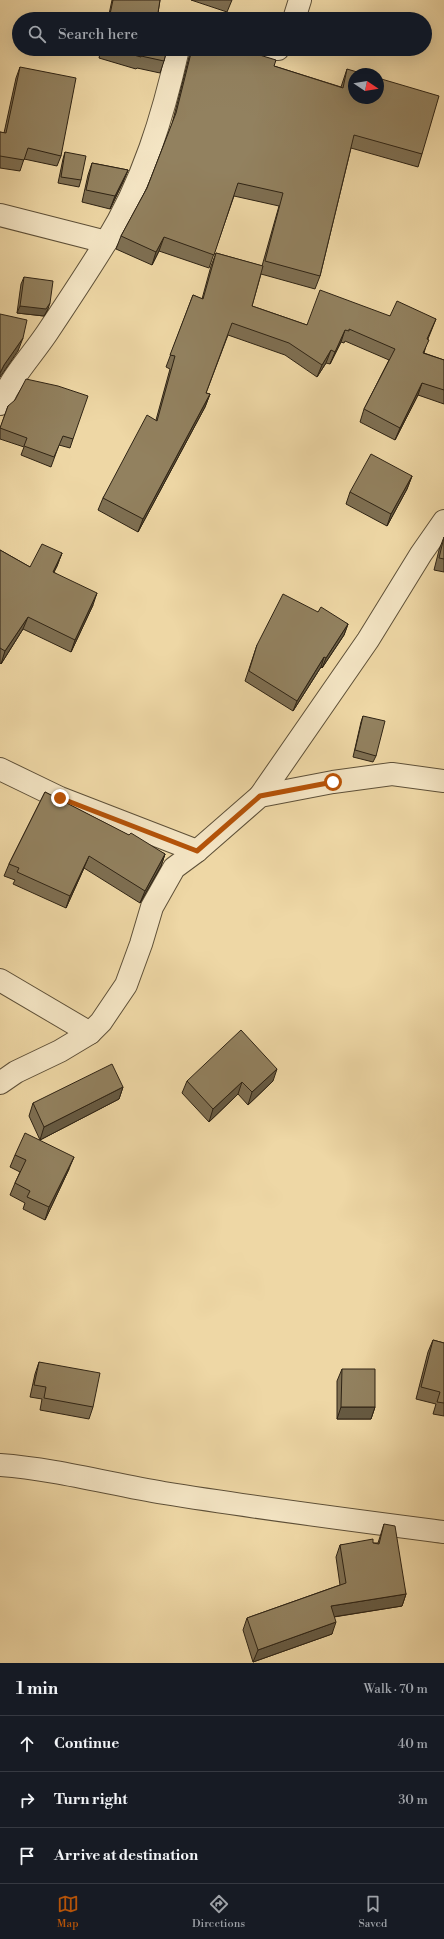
<!DOCTYPE html>
<html lang="en">
<head>
<meta charset="utf-8">
<style>
	:root { --surface:#171b24; --page:#20242c; --text:#f1f3f6; --muted:#9ea1a6; --line:#363941; --accent:#b45309 }
	body { margin:0; font-family:"Libre Bodoni",serif; background:var(--page); color:var(--text) }
	.compass { position:absolute; left:348px; top:68px; width:36px; height:36px; border-radius:50%; background:var(--surface); box-shadow:0 4px 16px #0002; rotate:102deg }
	.stop { position:absolute; width:12px; height:12px; margin:-9px; border:3px solid #b45309; border-radius:50%; background:#fff }
	.stop.end { background:#b45309; border-color:#fff; box-shadow:0 1px 4px #0008 }
	.list { margin:0; padding:0; list-style:none }
	h2 { display:flex; justify-content:space-between; align-items:center; height:52px; margin:0; padding:0 16px; font-size:17px }
	h2 small { font-size:13px; font-weight:400; color:var(--muted) }
	.list li { display:grid; grid-template-columns:26px 1fr auto; gap:12px; align-items:center; box-sizing:border-box; height:56px; padding:0 16px; border-top:1px solid var(--line) }
	.list b { display:block; font-size:15px; white-space:nowrap }
	.list em { font-size:13px; font-style:normal; color:var(--muted) }
	.icon { flex:none; width:22px; height:22px; fill:none; stroke:currentColor; stroke-width:2; stroke-linecap:round; stroke-linejoin:round }
	.map { position:relative; flex:none; width:444px; height:1663px; overflow:hidden }
	.search { position:absolute; background:var(--surface); box-shadow:0 4px 16px #0002; left:12px; right:12px; top:12px; height:44px; display:flex; align-items:center; gap:10px; box-sizing:border-box; padding:0 14px; border-radius:22px; color:var(--muted); font-size:15px }
	.sheet { height:220px; background:var(--surface) }
	nav { display:flex; justify-content:space-around; align-items:center; box-sizing:border-box; height:56px; border-top:1px solid var(--line); background:var(--surface); font-size:11px; color:var(--muted) }
	nav a { display:grid; justify-items:center; gap:2px }
	nav .on { color:var(--accent) }
	.map>svg:first-child { display:block }
	.lines { fill:none; stroke-linecap:round; stroke-linejoin:round }
	.minor-casing { stroke:#5e5038; stroke-width:24 }
	.minor { stroke:#f4e5c4; stroke-width:22 }
	.wall { fill:#7e6f52; stroke:#2e2314 }
	.shaded-wall { fill:#665a42; stroke:#2e2314 }
	.building { fill:#92815f; stroke:#2e2314 }
	.route { stroke:#b45309; stroke-width:5 }
</style>
</head>
<body>
<div class="map">
<svg width="444" height="1663" viewBox="0 0 444 1663">
	<rect width="100%" height="100%" fill="#eed7a5"/>
	<filter id="stains"><feTurbulence type="fractalNoise" baseFrequency=".005" numOctaves="4"/><feColorMatrix values="0 0 0 0 .2 0 0 0 0 .09 0 0 0 0 .02 0 0 0 .5 -.17"/></filter>
	<radialGradient id="worn" r=".72"><stop offset=".6" stop-color="#630" stop-opacity="0"/><stop offset="1" stop-color="#630" stop-opacity=".3"/></radialGradient>
	<g class="lines">
		<g class="minor-casing">
			<g id="minor">
				<path d="M294,19l6,-19"/>
				<path d="M264,49h14"/>
				<path d="M0,215l106,27"/>
				<path d="M0,404c12,-28 30,-46 47,-71 20,-30 40,-60 59,-91 37,-60 57,-126 72,-193"/>
				<path d="M0,769l60,29 137,53"/>
				<path d="M260,796l108,-156 53,-86 23,-33"/>
				<path d="M0,980l90,53"/>
				<path d="M0,1083l16,-11 44,-21 30,-18 11,-11 25,-37 15,-41 11,-37 22,-39 23,-17 63,-55 73,-14 59,-8 52,7"/>
				<path d="M0,1465c55,4 110,19 164,28 93,15 187,27 280,39"/>
			</g>
		</g>
		<use href="#minor" class="minor"/>
	</g>
	<g class="wall">
		<path d="M112,0h48l-3,19h-49z"/>
		<path d="M191,0h41l-5,12z"/>
		<path d="M101,49h66l-3,12 -4,12 -23,-5 -1,1 -37,-11z"/>
		<path d="M191,49h49l34,17 67,21 6,-18 75,85 -4,13 -67,-19 -31,128 -5,13 -54,-15 -9,32 55,19 83,-9 46,3 -8,20 -4,14 20,7v44l-26,-9 -23,45 -35,-18 4,-13 25,-49 -44,-19 -1,2 -3,-1 -11,22 -4,-1 -9,14 -32,-22 -57,-20 -22,58 4,1 -5,13 -67,125 -40,-22 5,-12 53,-78 14,-51 -4,-2 27,-72 9,4 9,-33 5,-13 46,13 17,-60 -45,-10 -25,72 -50,-17 -7,14 -36,-16 5,-13 26,-48 25,-64z"/>
		<path d="M20,67l41,89 -4,10 -33,-7 -4,12 -20,-3v-36l4,1 12,-55z"/>
		<path d="M65,152l16,28 -2,7 -21,-4 5,-24z"/>
		<path d="M92,163l36,7 -5,12 -13,27 -28,-7 6,-27z"/>
		<path d="M24,277l24,32 -4,7 -27,-3 4,-29z"/>
		<path d="M8,406l65,33 -3,9 -11,-3 -8,22 -30,-12 3,-8 -24,-8v-10z"/>
		<path d="M412,476l-5,13 -20,37 -41,-22 4,-12z"/>
		<path d="M444,537v35l-10,-2 5,-20z"/>
		<path d="M0,550l30,17 32,-14 -5,13 -3,6 39,33 -22,47 -48,-23 -22,35 -1,-1z"/>
		<path d="M318,612l30,12 -4,11 -22,33 -1,-1 -28,44 -48,-30 12,-36z"/>
		<path d="M363,716l13,40 -3,6 -20,-5 8,-35z"/>
		<path d="M45,792l120,62 -4,12 -21,37 -56,-35 -18,40 -53,-24 2,-4 -11,-4 5,-12z"/>
		<path d="M187,1081h86l-25,24 -10,-11 -29,28 -27,-29z"/>
		<path d="M123,1087l-4,12 -79,41 -11,-24 4,-13z"/>
		<path d="M15,1155l54,14 -24,51 -22,-11 2,-6 -15,-8 5,-12 5,-11 -10,-5z"/>
		<path d="M433,1340l11,3v73l-11,-2 3,-10 -20,-5 12,-47z"/>
		<path d="M39,1362l54,45 -4,12 -49,-9 2,-11 -12,-2 5,-23z"/>
		<path d="M342,1369l33,38 -4,12h-34v-38z"/>
		<path d="M384,1524l22,70 -4,12 -68,11 -2,17 -79,28 -10,-32 4,-12 93,-33 -4,-28 4,-12 33,-2h5z"/>
	</g>
	<g class="shaded-wall">
		<path d="M128,170l-5,12 -13,27 5,-13z"/>
		<path d="M164,237l-5,14 -7,14 4,-13z"/>
		<path d="M50,303l-2,6 -4,7 -27,-3 3,-7z"/>
		<path d="M345,330l-4,12 -11,22 5,-12z"/>
		<path d="M23,338l-5,13 -18,26v-4l4,-8z"/>
		<path d="M331,350l-5,13 -9,14 5,-12z"/>
		<path d="M422,383l-4,12 -23,45 5,-12z"/>
		<path d="M210,394l-5,13 -67,125 5,-13z"/>
		<path d="M412,476l-5,13 -20,37 4,-12z"/>
		<path d="M62,553l-5,13 -9,18 5,-12z"/>
		<path d="M97,593l-4,12 -22,47 4,-12z"/>
		<path d="M28,617l-5,12 -22,35 4,-13z"/>
		<path d="M348,624l-4,11 -22,33 4,-10z"/>
		<path d="M324,657l-3,10 -28,44 4,-10z"/>
		<path d="M165,854l-4,12 -21,37 5,-12z"/>
		<path d="M89,856l-5,12 -18,40 4,-12z"/>
		<path d="M277,1069l-4,12 -25,24 4,-13z"/>
		<path d="M242,1082l-4,12 -29,28 4,-13z"/>
		<path d="M123,1087l-4,12 -79,41 4,-13z"/>
		<path d="M74,1157l-5,12 -24,51 4,-13z"/>
		<path d="M341,1407h34l-4,12h-34z"/>
		<path d="M406,1594l-4,12 -76,12 5,-12z"/>
		<path d="M336,1622l-4,12 -79,28 5,-12z"/>
	</g>
	<g class="building">
		<path d="M113,0h47l-3,19h-48z"/>
		<path d="M112,49h55l-3,12 -23,-5v1z"/>
		<path d="M192,49h48l36,11 -2,6 69,22 4,-19 17,5h-10v24h24v-20l61,18 -17,58 -68,-19 -34,141 -55,-15 18,-68 -45,-10 -24,72 -50,-18 -8,15 -35,-16 26,-48 29,-75z"/>
		<path d="M20,67l56,11 -15,78 -33,-8 -4,12 -24,-4v-24l6,1z"/>
		<path d="M65,152l21,4 -5,24 -20,-3z"/>
		<path d="M92,163l36,7 -13,26 -29,-6z"/>
		<path d="M216,253l47,13 -11,40 55,19 13,-35 70,26 7,-15 39,18 -9,20 2,1 -6,13 21,7v30l-22,-7 -22,45 -36,-19 31,-60 -46,-20v2l-4,-1 -10,22 -4,-2 -9,15 -33,-22 -57,-20 -26,70 4,1 -67,125 -40,-21 44,-83 10,6 18,-65 -5,-1 23,-60 10,4z"/>
		<path d="M24,277l29,4 -3,22 -4,6 -26,-3z"/>
		<path d="M0,314l27,6 -4,18 -19,27 -4,8z"/>
		<path d="M26,379l32,7 30,10 -15,43 -10,-3 -9,21 -30,-11 3,-8 -27,-10 8,-22 7,-6z"/>
		<path d="M371,454l41,22 -21,38 -41,-22z"/>
		<path d="M444,537v22l-5,-1z"/>
		<path d="M42,544l20,9 -9,19 44,21 -22,47 -47,-23 -23,34 -5,-3v-98l30,17z"/>
		<path d="M283,594l35,18 3,-5 27,17 -22,34 -2,-1 -27,44 -48,-30 8,-26z"/>
		<path d="M363,716l22,5 -9,35 -21,-6z"/>
		<path d="M45,792l84,43 2,-2 34,21 -20,37 -56,-35 -19,40 -53,-24 2,-4 -10,-4z"/>
		<path d="M241,1030l36,39 -25,23 -10,-10 -29,27 -26,-28z"/>
		<path d="M112,1064l11,23 -79,40 -11,-24z"/>
		<path d="M25,1133l49,24 -25,50 -22,-10 3,-6 -15,-8 11,-23 -11,-5z"/>
		<path d="M433,1340l11,3v60l-7,-1 3,-10 -19,-5z"/>
		<path d="M39,1362l61,11 -7,34 -49,-9 2,-11 -12,-2z"/>
		<path d="M342,1369h33v38h-34z"/>
		<path d="M384,1524l11,2 11,68 -75,12 5,16 -78,28 -11,-32 99,-35 -6,-38 33,-6v4l6,1z"/>
	</g>
	<g class="lines">
		<path class="route" d="M60,798l137,53 63,-55 73,-14"/>
	</g>
	<rect width="100%" height="100%" filter="url(#stains)"/>
	<rect width="100%" height="100%" fill="url(#worn)"/>
</svg>
<svg class="compass" viewBox="-18 -18 36 36"><path d="M0-13l5 13h-10z" fill="#e53935"/><path d="M0 13l5-13h-10z" fill="#9ea1a6"/></svg>
<div class="stop" style="left:333px;top:782px"></div>
<div class="stop end" style="left:60px;top:798px"></div>
<div class="search"><svg class="icon" aria-label="search" viewBox="0 0 24 24"><circle cx="10" cy="10" r="6"/><path d="M15 15l6 6"/></svg>Search here</div>
</div>
<section class="sheet">
<h2>1 min<small>Walk · 70 m</small></h2>
<ul class="list">
<li><svg class="icon" aria-label="ahead" viewBox="0 0 24 24"><path d="M12 20V5M6 11l6-6 6 6"/></svg><div><b>Continue</b></div><em>40 m</em></li>
<li><svg class="icon" aria-label="right" viewBox="0 0 24 24"><path d="M7 20v-9h11M14 6l5 5-5 5"/></svg><div><b>Turn right</b></div><em>30 m</em></li>
<li><svg class="icon" aria-label="arrive" viewBox="0 0 24 24"><path d="M6 21V4h12l-3 4 3 4H6"/></svg><div><b>Arrive at destination</b></div></li>
</ul>
</section>
<nav>
<a class="on"><svg class="icon" aria-label="map" viewBox="0 0 24 24"><path d="M3 6l6-2 6 2 6-2v14l-6 2-6-2-6 2zM9 4v14M15 6v14"/></svg>Map</a>
<a><svg class="icon" aria-label="directions" viewBox="0 0 24 24"><path d="M12 3l9 9-9 9-9-9zM9 14v-3h6M13 9l2 2-2 2"/></svg>Directions</a>
<a><svg class="icon" aria-label="saved" viewBox="0 0 24 24"><path d="M7 4h10v16l-5-4-5 4z"/></svg>Saved</a>
</nav>
</body>
</html>
